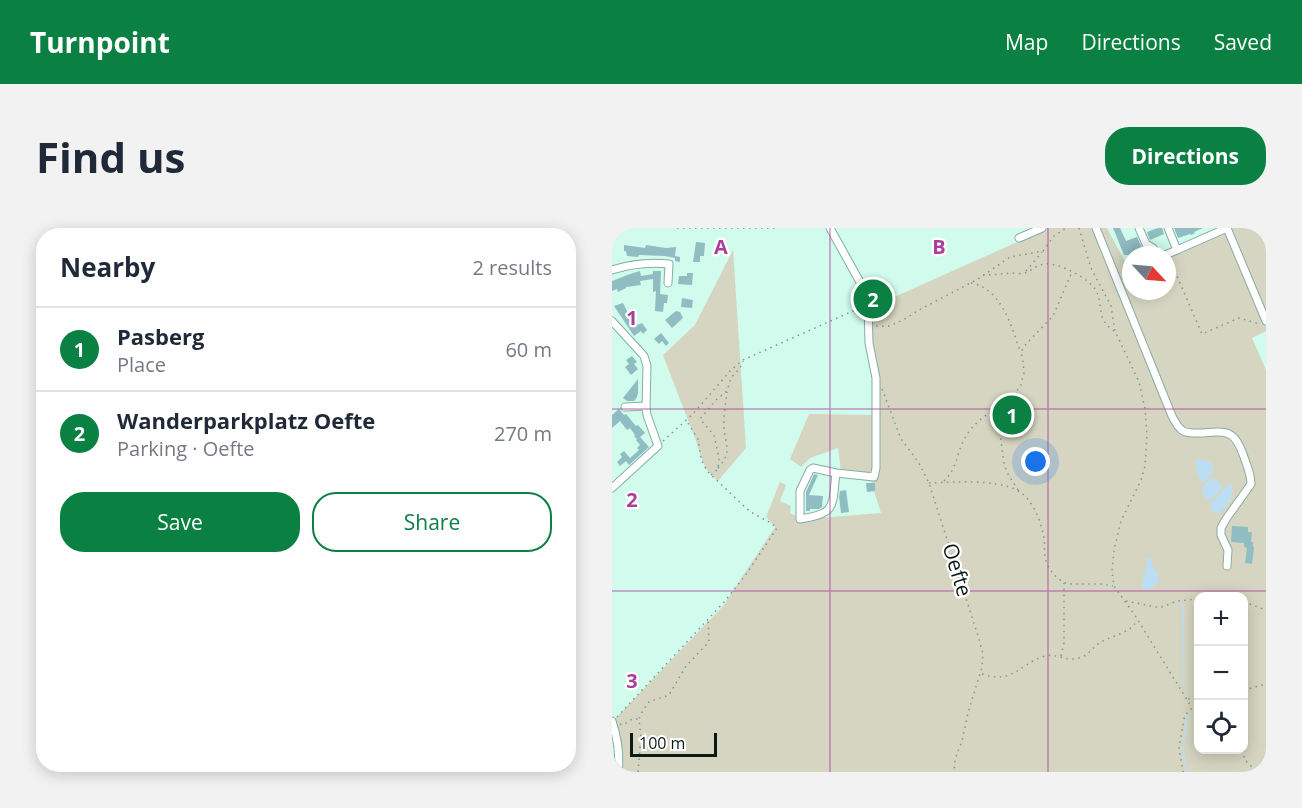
<!DOCTYPE html>
<html lang="en">
<head>
<meta charset="utf-8">
<style>
	:root { --surface:#fff; --page:#f2f2f3; --text:#1f2937; --muted:#747a83; --line:#e0e1e3; --accent:#0b8043 }
	body { margin:0; font-family:"Open Sans",sans-serif; background:var(--page); color:var(--text) }
	.controls { position:absolute; right:18px; bottom:18px; display:grid; overflow:hidden; border-radius:12px; box-shadow:0 3px 15px #0003 }
	.controls button { width:54px; height:54px; display:grid; place-items:center; padding:0; border:0; border-bottom:2px solid var(--line); background:var(--surface); color:var(--text); font:30px sans-serif }
	.compass { position:absolute; left:510px; top:18px; width:54px; height:54px; border-radius:50%; background:var(--surface); box-shadow:0 3px 15px #0003; rotate:116deg }
	.scale { position:absolute; left:18px; bottom:15px; width:87px; box-sizing:border-box; padding-left:6px; border:3px solid #0a1b16; border-top:0; font-size:16px; line-height:21px; white-space:nowrap; color:#0a1b16; -webkit-text-stroke:4px #fff; paint-order:stroke }
	.you { position:absolute; left:424px; top:234px; width:21px; height:21px; margin:-15px; border:4px solid #fff; border-radius:50%; background:#1a73e8; box-shadow:0 0 0 9px #1a73e833 }
	.badge { display:grid; place-items:center; width:39px; height:39px; border-radius:50%; background:var(--accent); color:#fff; font-size:20px; font-weight:700 }
	.pin { position:absolute; translate:-50% -50%; border:3px solid #fff; box-shadow:0 2px 6px #0006 }
	.list { margin:0; padding:0; list-style:none }
	h2 { display:flex; justify-content:space-between; align-items:center; height:78px; margin:0; padding:0 24px; font-size:26px }
	h2 small { font-size:20px; font-weight:400; color:var(--muted) }
	.list li { display:grid; grid-template-columns:39px 1fr auto; gap:18px; align-items:center; box-sizing:border-box; height:84px; padding:0 24px; border-top:2px solid var(--line) }
	.list b { display:block; font-size:22px; white-space:nowrap }
	.list p { margin:0; font-size:20px; white-space:nowrap; color:var(--muted) }
	.list em { font-size:20px; font-style:normal; color:var(--muted) }
	.actions { display:flex; gap:12px; padding:18px 24px }
	.actions a { flex:1; padding:14px 0; border:2px solid var(--accent); border-radius:24px; text-align:center; font-size:21px; color:var(--accent) }
	.actions .main { background:var(--accent); color:#fff }
	.icon { flex:none; width:33px; height:33px; fill:none; stroke:currentColor; stroke-width:2; stroke-linecap:round; stroke-linejoin:round }
	.map { position:relative; flex:none; width:654px; height:544px; overflow:hidden; border-radius:24px }
	header { display:flex; align-items:center; gap:36px; box-sizing:border-box; height:84px; padding:0 30px; background:var(--accent); color:#fff }
	header strong { font-size:28px }
	nav { display:flex; gap:33px; margin-inline-start:auto; font-size:21px }
	.intro { display:flex; align-items:center; justify-content:space-between; box-sizing:border-box; height:144px; padding:0 36px }
	h1 { margin:0; font-size:42px }
	.button { padding:15px 27px; border-radius:24px; background:var(--accent); color:#fff; font-size:21px; font-weight:700 }
	main { display:flex; gap:36px; padding:0 36px }
	aside { flex:1; background:var(--surface); border-radius:24px; box-shadow:0 3px 15px #0003 }
	.map>svg:first-child { display:block }
	.green { fill:#d5d5c1; fill-rule:evenodd }
	.water { fill:#bcdef4 }
	.lines { fill:none; stroke-linecap:round; stroke-linejoin:round }
	.stream { stroke:#bcdef4; stroke-width:1.5 }
	.building { fill:#90bdc2 }
	.minor-casing { stroke:#85aea1; stroke-width:9 }
	.path { stroke:#7a998f; stroke-width:1.5; stroke-dasharray:1.5 4.5; stroke-linecap:butt }
	.minor { stroke:#fff; stroke-width:7 }
	.grid { fill:none; stroke:#ab3d9b; stroke-width:1.5; stroke-opacity:0.55 }
	.labels { text-anchor:middle; stroke-width:4.5; stroke-linejoin:round; paint-order:stroke }
	.street-label { font-size:21px; fill:#0a1b16; stroke:#fff }
	.grid-label { font-size:20px; text-anchor:middle; font-weight:bold; fill:#ab3d9b; stroke:#fff; stroke-width:4.5; stroke-linejoin:round; paint-order:stroke }
</style>
</head>
<body>
<header>
<strong>Turnpoint</strong>
<nav><a>Map</a><a>Directions</a><a>Saved</a></nav>
</header>
<div class="intro"><h1>Find us</h1><a class="button">Directions</a></div>
<main>
<aside>
<h2>Nearby<small>2 results</small></h2>
<ul class="list">
<li><span class="badge">1</span><div><b>Pasberg</b><p>Place</p></div><em>60 m</em></li>
<li><span class="badge">2</span><div><b>Wanderparkplatz Oefte</b><p>Parking · Oefte</p></div><em>270 m</em></li>
</ul>
<div class="actions"><a class="main">Save</a><a>Share</a></div>
</aside>
<div class="map">
<svg width="654" height="544" viewBox="0 0 654 544">
	<rect width="100%" height="100%" fill="#d0fbed"/>
	<g class="green">
		<path d="M430,0h65l24,45v18h36v-34l57,-24 4,-5h38v103l-14,7 14,32v402h-649l1,-7 -6,-43 111,-116 52,-79 -9,-10 14,-35 6,3 -6,16 11,5 -1,7 6,3v4l85,-7 -12,-38 -28,-4 -3,-23 -28,10 -9,9 -11,-8 19,-45 66,1 -3,-108 170,-76zM586,368h46v154h-46z"/>
		<path d="M121,22l13,198 -28,33 -12,-12 -5,-12 -5,-16 -33,-86 32,-30z"/>
	</g>
	<g class="water">
		<path d="M586,231c4,1 7,1 10,2 12,6 1,16 -4,21l-3,-1 -5,-11 1,-4 -1,-5z"/>
		<path d="M600,250l5,2 4,5 -1,5 -9,10c-7,-1 -12,-10 -6,-16 2,-3 5,-4 7,-6z"/>
		<path d="M618,256l3,2c-1,11 -5,21 -14,27h-4l-4,-4v-5l16,-19z"/>
		<path d="M536,330l4,1 1,9c10,8 6,17 -5,22l-6,-2c0,-12 6,-17 5,-29z"/>
	</g>
	<g class="lines">
		<g class="stream">
			<path d="M571,376l1,80"/>
			<path d="M574,544l-3,-22 4,-35"/>
		</g>
	</g>
	<g class="building">
		<path d="M501,0h7l6,13 11,-4 6,13h3l1,5h-23z"/>
		<path d="M546,0h4l2,6 -14,6 -3,-8z"/>
		<path d="M562,0h29l-9,4 1,1 -4,2 -1,-1 -12,4z"/>
		<path d="M84,14l9,1 -1,13h-4v6h-7z"/>
		<path d="M12,17l21,3 1,-3 20,3 10,-1 -1,9 5,1v5l-5,-1v-3l-10,-2 -26,-1 -1,2 -11,-1 -1,-5h-2z"/>
		<path d="M28,43l1,5 12,-2v-3h8l-1,23 8,1 -1,8h-3l-1,9 -8,-1 1,-20 -3,1v-13l-13,2 1,4 -15,2v1l-8,4 -1,-3 -5,2v-10l18,-7z"/>
		<path d="M75,45h6l-1,12 -14,-1 1,-8h8z"/>
		<path d="M70,70l11,2 -1,8 -11,-1z"/>
		<path d="M11,75l6,12h2l7,10 4,-2 5,7 -4,4 -2,-3 -7,5 -20,-30z"/>
		<path d="M64,83l4,1 3,6 -11,10 -7,-8z"/>
		<path d="M49,105l8,10 -3,3 -4,-5 -3,3 -5,-5z"/>
		<path d="M20,128l5,6 -3,2 4,5 -7,6 -6,-8 4,-3 -3,-4z"/>
		<path d="M26,151v14l-1,4 -3,4h-7l-4,-3z"/>
		<path d="M7,181l5,6 2,-1 10,12 2,-1 7,8 -5,4 9,10 -20,18 -3,-4 -6,5 -3,-4 5,-5 -2,-3 4,-3 6,7 9,-8 -2,-2 3,-3 -4,-5 1,-1 -3,-3 1,-1 -5,-7 -3,2 -7,-9 -8,7v-13z"/>
		<path d="M202,246l4,1 -9,20 14,1 -1,11 -3,2h-9v2h-4v-19z"/>
		<path d="M254,255h9v8l-8,1z"/>
		<path d="M234,262l3,22 -8,1 -2,-16 1,-6z"/>
		<path d="M620,298l16,1v5h4l-1,10h2v5h1l-2,17 -7,-1 2,-15 -3,-1v-4l-13,-1z"/>
	</g>
	<g class="lines">
		<g class="minor-casing">
			<g id="minor">
				<path d="M218,0l36,65 2,11 1,39 7,35v90l-2,9 -38,-4 -23,-5 -3,2 -10,21v28c37,-5 32,-13 36,-46"/>
				<path d="M484,0l76,188c3,6 6,12 11,15 6,3 13,2 19,2 26,-2 33,-3 42,24 3,9 7,17 7,27l-25,35 -5,9v7l7,15 -1,16"/>
				<path d="M527,0l7,16 7,4 4,7"/>
				<path d="M556,0l9,22 50,-22"/>
				<path d="M615,0l39,93"/>
				<path d="M407,10l23,-10"/>
				<path d="M553,27l12,-5"/>
				<path d="M0,42c19,-6 37,-8 57,-6l-1,19"/>
				<path d="M0,93l32,35 3,10 -1,42 1,7 11,31 -46,42"/>
				<path d="M13,179l21,-1"/>
				<path d="M0,493c5,15 8,35 6,51"/>
			</g>
		</g>
		<g class="path">
			<path d="M65,0h100"/>
			<path d="M467,0l12,40 20,38 4,25 24,51 6,27 2,25 -2,32 -4,14 -20,41 -7,29 -2,22 2,14 22,31 53,86 2,6 -6,6 -1,4 -5,29 4,24"/>
			<path d="M558,32l32,74 37,-16 21,6"/>
			<path d="M414,43l16,-19"/>
			<path d="M371,47c9,0 18,-1 28,-2 4,0 10,1 14,0 7,-3 13,-9 21,-9 14,-1 42,14 49,25 10,16 -1,28 19,42"/>
			<path d="M359,55c30,5 41,44 49,68"/>
			<path d="M264,98h13l14,-6 16,-10 59,-31 32,-22 33,-6 11,-15 12,-8"/>
			<path d="M270,161l19,50 18,24 10,20 50,156 4,15 -1,13 -14,46 -6,28 -7,18 -1,13"/>
			<path d="M51,213l30,-27 37,-43 13,-11 119,-53"/>
			<path d="M106,240c15,-16 7,-23 6,-41 -1,-11 2,-24 3,-35"/>
			<path d="M99,247l7,-6 1,-11 -5,-23 -14,-16 16,-19 11,-9 4,-13 9,-10 3,-7"/>
			<path d="M332,253c14,-14 12,-27 21,-43 9,-17 27,-27 43,-37"/>
			<path d="M317,255c24,-1 66,-4 88,7 16,9 24,31 27,48 1,6 0,12 1,19 2,12 12,23 23,27h33l12,2"/>
			<path d="M406,262l-10,-16 -4,-10 -4,-30 3,-22 3,-6 15,-21 1,-5 2,-7 -1,-12 -2,-9 5,-8 27,-28 19,-44"/>
			<path d="M514,373l30,6h6l15,-6 21,-2"/>
			<path d="M632,374l22,8"/>
			<path d="M449,428l3,-13v-60"/>
			<path d="M370,446c30,10 36,-8 60,-17 12,-5 21,3 32,2 14,-2 15,-8 24,-15 10,-7 24,-9 34,-17 3,-2 3,-4 4,-8"/>
			<path d="M632,462l22,-6"/>
			<path d="M576,471l10,-2"/>
			<path d="M5,489l108,-116 22,-28 30,-45 -6,-5 -17,-9 -7,-5 -40,-38 -6,-12 -3,-20 -12,-19"/>
			<path d="M8,496l3,1 9,-6h7"/>
			<path d="M632,510v21l11,11 -1,2"/>
			<path d="M26,544l3,-35 -2,-18 4,-9 6,-8 20,-7 17,-29 23,-24 -1,-22"/>
		</g>
		<use href="#minor" class="minor"/>
	</g>
	<path class="grid" d="M218,0v544M436,0v544M0,181h654M0,363h654"/>
	<g class="labels">
		<g class="street-label">
			<text transform="translate(345 342) rotate(73)" y="7">Oefte</text>
		</g>
	</g>
	<g class="grid-label">
		<text x="109" y="26">A</text>
		<text x="327" y="26">B</text>
		<text x="20" y="97">1</text>
		<text x="20" y="279">2</text>
		<text x="20" y="460">3</text>
	</g>
</svg>
<div class="controls">
<button>+</button>
<button>−</button>
<button><svg class="icon" aria-label="locate" viewBox="0 0 24 24"><circle cx="12" cy="12" r="6"/><path d="M12 2v4M12 18v4M2 12h4M18 12h4"/></svg></button>
</div>
<svg class="compass" viewBox="-18 -18 36 36"><path d="M0-13l5 13h-10z" fill="#e53935"/><path d="M0 13l5-13h-10z" fill="#747a83"/></svg>
<div class="scale">100 m</div>
<div class="you"></div>
<div class="pin badge" style="left:400px;top:187px">1</div>
<div class="pin badge" style="left:261px;top:71px">2</div>
</div>
</main>
</body>
</html>
